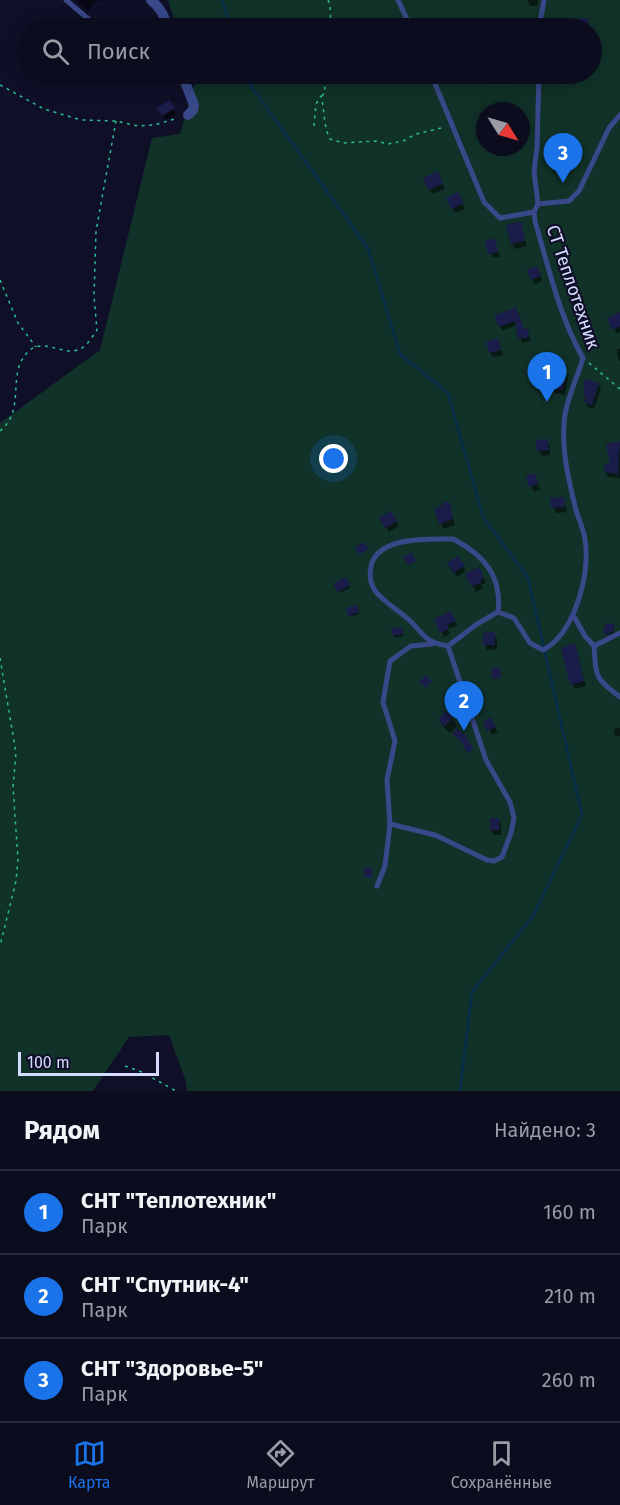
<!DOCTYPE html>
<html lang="ru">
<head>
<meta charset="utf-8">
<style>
	:root { --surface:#0b0c1e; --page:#191a2b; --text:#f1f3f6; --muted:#9a9ba4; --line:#2b2c3c; --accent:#1a73e8 }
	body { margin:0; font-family:"Fira Sans",sans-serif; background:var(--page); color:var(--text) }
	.compass { position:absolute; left:476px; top:102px; width:54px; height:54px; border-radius:50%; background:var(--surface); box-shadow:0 3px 15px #0003; rotate:127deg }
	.scale { position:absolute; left:18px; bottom:15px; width:141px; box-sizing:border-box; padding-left:6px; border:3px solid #d5dbff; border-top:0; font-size:16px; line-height:21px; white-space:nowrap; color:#d5dbff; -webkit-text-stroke:4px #0f1028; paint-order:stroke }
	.you { position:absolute; left:334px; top:459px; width:21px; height:21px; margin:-15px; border:4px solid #fff; border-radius:50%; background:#1a73e8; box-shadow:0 0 0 9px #1a73e833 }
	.badge { display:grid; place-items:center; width:39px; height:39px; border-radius:50%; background:var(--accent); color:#fff; font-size:20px; font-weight:700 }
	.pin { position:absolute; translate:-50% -50px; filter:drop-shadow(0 2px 3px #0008) }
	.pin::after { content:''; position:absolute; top:32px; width:21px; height:18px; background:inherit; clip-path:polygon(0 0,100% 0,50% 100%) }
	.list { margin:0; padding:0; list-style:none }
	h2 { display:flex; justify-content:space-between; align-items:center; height:78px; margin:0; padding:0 24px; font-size:26px }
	h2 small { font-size:20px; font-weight:400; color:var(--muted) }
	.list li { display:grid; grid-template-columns:39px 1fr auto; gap:18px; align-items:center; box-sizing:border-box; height:84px; padding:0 24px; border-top:2px solid var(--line) }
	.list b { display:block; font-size:22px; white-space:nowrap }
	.list p { margin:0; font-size:20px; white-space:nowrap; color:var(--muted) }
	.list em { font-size:20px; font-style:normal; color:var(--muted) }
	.icon { flex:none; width:33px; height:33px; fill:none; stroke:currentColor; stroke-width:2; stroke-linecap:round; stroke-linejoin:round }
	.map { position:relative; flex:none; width:620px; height:1091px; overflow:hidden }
	.search { position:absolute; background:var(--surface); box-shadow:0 3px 15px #0003; left:18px; right:18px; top:18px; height:66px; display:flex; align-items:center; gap:15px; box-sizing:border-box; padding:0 21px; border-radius:33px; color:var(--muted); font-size:22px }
	.sheet { height:330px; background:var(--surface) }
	nav { display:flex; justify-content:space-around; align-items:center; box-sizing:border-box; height:84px; border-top:2px solid var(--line); background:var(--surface); font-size:16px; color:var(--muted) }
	nav a { display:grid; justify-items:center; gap:3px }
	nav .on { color:var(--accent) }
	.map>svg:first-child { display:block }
	.green { fill:#113229; fill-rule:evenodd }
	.shadow { fill:#0007 }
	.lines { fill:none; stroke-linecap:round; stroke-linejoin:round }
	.stream { stroke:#082e47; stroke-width:3 }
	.building { fill:#1a1c4a }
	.path { stroke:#2abe91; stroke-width:1.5; stroke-dasharray:3 4.5; stroke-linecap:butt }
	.lane { stroke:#384889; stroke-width:5 }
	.street { stroke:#384889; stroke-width:10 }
	.labels { text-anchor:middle; stroke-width:4.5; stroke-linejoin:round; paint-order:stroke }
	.street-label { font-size:18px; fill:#d5dbff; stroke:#0f1028 }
</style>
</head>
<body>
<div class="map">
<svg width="620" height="1091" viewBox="0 0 620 1091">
	<rect width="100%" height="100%" fill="#0f1028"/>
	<path class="green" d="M168,0h452v1091h-433l-1,-9 -17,-47 -40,2 -36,54h-93v-668l100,-73 52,-212 28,-4 15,-51 -3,-9h400v-46h-415zM485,111h36v36h-36z"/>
	<g class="shadow">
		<path d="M75,0h27l-2,2 -3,-2 -9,11z"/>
		<path d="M527,0h11v6h-8z"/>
		<path d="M169,102l7,12 -10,6 -7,-11z"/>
		<path d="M440,178l5,11 -13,5 -7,-15z"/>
		<path d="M457,194l8,15 -10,4 -7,-15z"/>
		<path d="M520,223l7,23 -12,3 -3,-5z"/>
		<path d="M494,240l6,17 -7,1 -3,-5z"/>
		<path d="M540,273l2,8 -7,3 -3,-5z"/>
		<path d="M515,309l9,22 3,-1 2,5 2,6 -9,2 -5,-18 -15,6 -2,-5z"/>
		<path d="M620,314v18l-3,2 -3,-5z"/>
		<path d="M497,340l6,15 -10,2 -3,-4z"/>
		<path d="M617,349h3v13l-2,-4z"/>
		<path d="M565,373l3,5 -3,17 -14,-3 -2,-5z"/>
		<path d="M598,384l3,5 -7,20 -6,-2 -4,-12z"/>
		<path d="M538,441h9l3,5v9l-8,1 -3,-5z"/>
		<path d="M620,443v35l-12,-1 -3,-5 7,-5 -5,-21z"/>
		<path d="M527,477l10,3 3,9 -6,3z"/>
		<path d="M563,498l4,14 -11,1 -4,-13z"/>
		<path d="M450,508l5,17 -12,4 -7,-19z"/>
		<path d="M391,513l8,13 -10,6 -8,-13z"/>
		<path d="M458,558l8,13 -9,6 -8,-14z"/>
		<path d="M479,569l7,14 -5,2 2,3 -7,4 -9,-17z"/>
		<path d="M345,579l5,9 -10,5 -5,-9z"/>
		<path d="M358,608l1,6 -8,3 -1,-2z"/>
		<path d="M453,617l4,9 -9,3 2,5 -6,3 -8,-17z"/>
		<path d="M614,626v7l-8,2 -1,-2z"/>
		<path d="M393,630h9l1,6 -8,2z"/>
		<path d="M494,634l3,5v10l-10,1 -2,-5z"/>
		<path d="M574,645l12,41 -11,3 -3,-5z"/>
		<path d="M452,718l5,8 -7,7 -6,-5 -5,-8z"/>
		<path d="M490,719l8,13 -6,3 -7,-13z"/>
		<path d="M620,728v8h-5l-2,-7z"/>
		<path d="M498,819l3,5v11h-7l-3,-5z"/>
	</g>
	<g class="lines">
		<g class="stream">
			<path d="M222,0l9,28"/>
			<path d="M246,74l2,8 120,166 32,106 48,39 35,124 45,61 54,237 -49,101 -61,76 -12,99"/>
		</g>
	</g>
	<g class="building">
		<path d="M578,18h10l1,10h-10z"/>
		<path d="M169,100l6,8 -13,8 -5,-8z"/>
		<path d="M438,171l5,13 -15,6 -5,-12z"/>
		<path d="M458,192l6,11 -13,6 -5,-11z"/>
		<path d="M521,221l4,20 -14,3 -5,-19z"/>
		<path d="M495,238l3,14 -10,2 -3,-13z"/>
		<path d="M537,266l4,10 -10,4 -4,-10z"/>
		<path d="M516,307l8,22h4l1,8 -11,2 -3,-18 -16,6 -5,-11z"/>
		<path d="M620,312v14l-8,4 -5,-12z"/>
		<path d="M498,338l3,12 -12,3 -3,-11z"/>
		<path d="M550,369l16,3 -3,18 -16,-2z"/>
		<path d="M585,379l14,4 -7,22 -8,-3 2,-6 -3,-1 2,-8 -2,-1z"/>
		<path d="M548,439l1,11 -12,1 -1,-11z"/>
		<path d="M620,441l-2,33 -14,-2 1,-8 5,1 -4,-21z"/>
		<path d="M535,473l3,11 -9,3 -3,-11z"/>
		<path d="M564,497l1,10 -14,1 -1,-10z"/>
		<path d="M444,501l6,2 3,16 -14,5 -5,-15 8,-3z"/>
		<path d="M391,511l6,10 -12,7 -6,-10z"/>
		<path d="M363,542l6,6 -9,7 -5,-7z"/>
		<path d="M411,552l5,9 -8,4 -5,-8z"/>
		<path d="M458,556l7,10 -12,7 -6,-10z"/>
		<path d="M479,567l5,10 -4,3 1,2 -9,5 -7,-13z"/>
		<path d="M346,577l4,8 -12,7 -5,-8z"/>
		<path d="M357,605l2,7 -11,4 -2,-8z"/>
		<path d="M451,611l5,10 -9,4 2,4 -9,4 -6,-14z"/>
		<path d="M606,623l9,2 -2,6 -6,3 -4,-1z"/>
		<path d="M402,627l1,7 -10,2 -2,-7z"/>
		<path d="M495,632v13h-12v-12z"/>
		<path d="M575,643l9,38 -14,4 -9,-37z"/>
		<path d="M500,668l1,10 -9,1 -1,-10z"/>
		<path d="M426,675l6,6 -6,7 -7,-6z"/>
		<path d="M445,711l8,6 -8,9 -7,-6z"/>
		<path d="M491,717l5,10 -9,4 -4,-9z"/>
		<path d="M457,728l9,8 8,13 -6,4 -8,-13 -8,-6z"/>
		<rect x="490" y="818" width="9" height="12"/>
		<path d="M365,867l7,1v10l-8,-1z"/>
	</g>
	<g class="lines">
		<g class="path">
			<path d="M328,0l2,5 1,23"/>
			<path d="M0,85l44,24 37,11 35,1 22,5 16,-1 24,-7"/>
			<path d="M322,96l3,-4 -1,-18"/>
			<path d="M314,126l2,-22 5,-8c4,15 2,29 9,43l13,4 33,-2 12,3 15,-3 13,-7 29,-7"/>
			<path d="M0,280l18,43 18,24"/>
			<path d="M589,363l31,26"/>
			<path d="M0,431c26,-21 7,-55 26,-77 16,-20 38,5 56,-6 6,-4 11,-12 15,-18l-3,-34 2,-65 20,-110"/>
			<path d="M0,658l16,95 -3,34 5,72 -2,22 -16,65"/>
			<path d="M125,1066l17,6 34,19"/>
		</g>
		<g class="lane">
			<path d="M66,0l33,28"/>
			<path d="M398,0l13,28"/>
			<path d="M539,28l5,-28"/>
			<path d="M431,74l53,128 16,16 34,-6"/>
			<path d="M538,204l31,-3 10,-10 30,-63 11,-13"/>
			<path d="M453,539c31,16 49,37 45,73l-21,12 -29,22c-25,-4 -23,-12 -40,-27 -10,-9 -24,-17 -32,-27 -6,-8 -7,-17 -5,-26 7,-30 58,-27 82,-27z"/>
			<path d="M498,612l16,6 16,25 13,7c31,-16 48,-76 42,-110 -1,-10 -6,-20 -9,-30 -7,-28 -14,-57 -12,-86 1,-22 13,-45 19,-66 -23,-40 -35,-92 -48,-137l-1,-9 4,-8 -4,-33 3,-23 2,-74"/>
			<path d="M573,615l12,21 9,10 26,-13"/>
			<path d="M594,646c2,32 1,32 26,51"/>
			<path d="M390,824l45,11 52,25 7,1 8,-4 9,-24 3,-15 -4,-16 -24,-42 -38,-114"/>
			<path d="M377,886l8,-20 5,-42 -3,-44 8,-39 -12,-39 7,-41 21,-15 21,-2"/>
		</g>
		<g class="street">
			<path d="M151,0c10,9 14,16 16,28"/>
			<path d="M182,74l12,31 -1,5 -5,5"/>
		</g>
	</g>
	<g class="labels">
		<g class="street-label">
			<text transform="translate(573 287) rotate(71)" y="6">СТ Теплотехник</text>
		</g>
	</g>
</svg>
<svg class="compass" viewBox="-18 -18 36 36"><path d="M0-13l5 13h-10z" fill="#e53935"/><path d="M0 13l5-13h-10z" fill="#9a9ba4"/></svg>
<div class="scale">100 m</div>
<div class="you"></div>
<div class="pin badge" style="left:547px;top:402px">1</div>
<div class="pin badge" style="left:464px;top:731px">2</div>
<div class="pin badge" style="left:563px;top:183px">3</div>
<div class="search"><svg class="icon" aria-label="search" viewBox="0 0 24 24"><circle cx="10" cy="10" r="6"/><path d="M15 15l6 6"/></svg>Поиск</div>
</div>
<section class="sheet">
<h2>Рядом<small>Найдено: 3</small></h2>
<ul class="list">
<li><span class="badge">1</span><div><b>СНТ &quot;Теплотехник&quot;</b><p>Парк</p></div><em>160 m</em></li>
<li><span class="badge">2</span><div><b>СНТ &quot;Спутник-4&quot;</b><p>Парк</p></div><em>210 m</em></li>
<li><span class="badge">3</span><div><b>СНТ &quot;Здоровье-5&quot;</b><p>Парк</p></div><em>260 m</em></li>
</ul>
</section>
<nav>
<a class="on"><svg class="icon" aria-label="map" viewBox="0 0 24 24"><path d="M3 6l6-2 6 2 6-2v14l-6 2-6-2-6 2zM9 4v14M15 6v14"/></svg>Карта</a>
<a><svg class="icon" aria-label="directions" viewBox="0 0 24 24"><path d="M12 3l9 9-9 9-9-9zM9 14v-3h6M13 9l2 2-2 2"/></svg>Маршрут</a>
<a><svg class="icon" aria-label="saved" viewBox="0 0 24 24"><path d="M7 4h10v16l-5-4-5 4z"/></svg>Сохранённые</a>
</nav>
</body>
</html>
